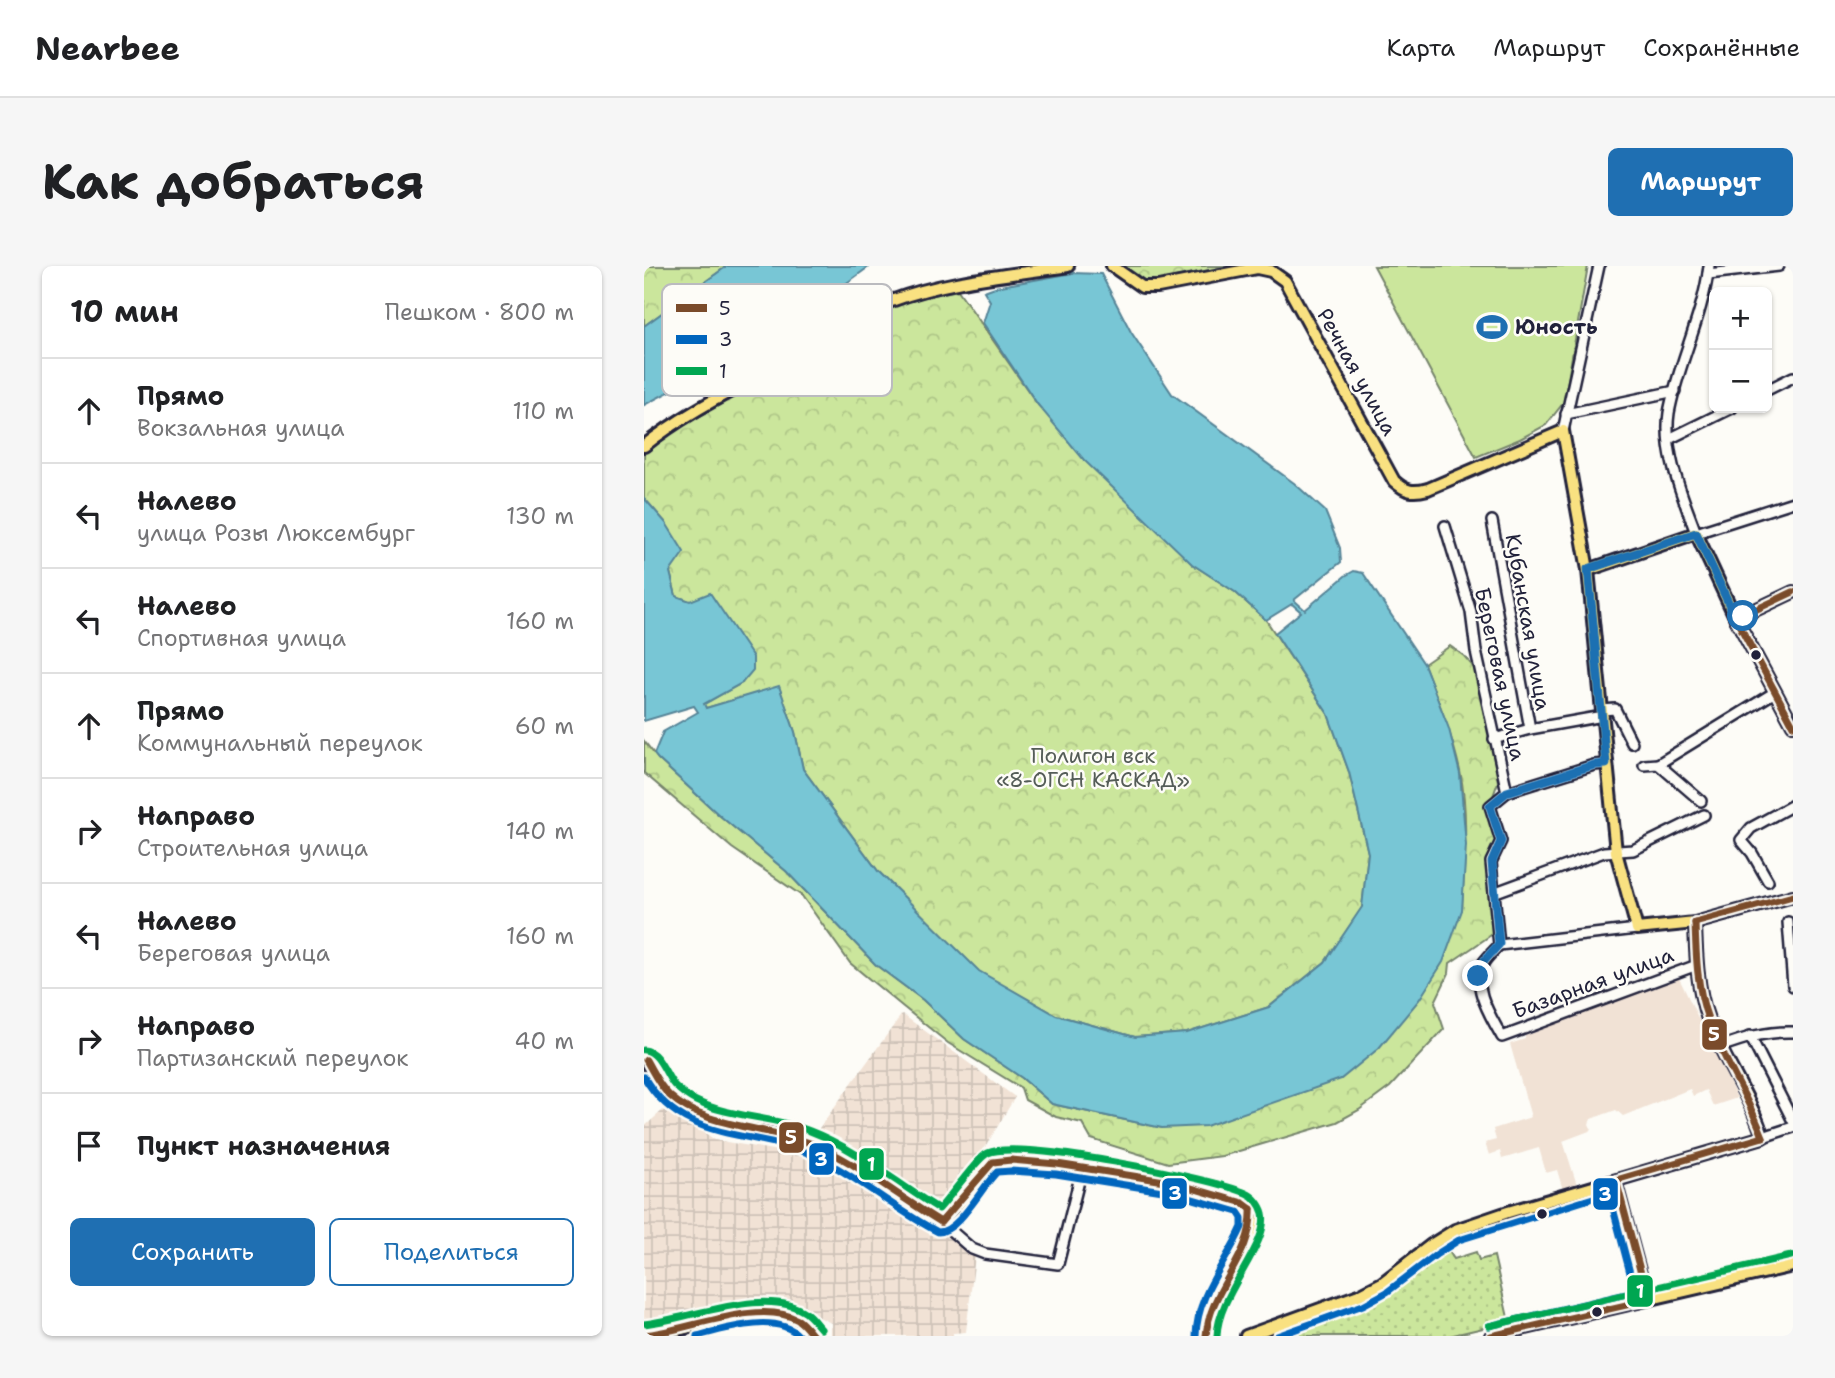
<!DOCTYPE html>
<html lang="ru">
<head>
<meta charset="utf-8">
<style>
	:root { --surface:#fff; --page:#f6f6f6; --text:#202124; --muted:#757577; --line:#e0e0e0; --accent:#1f6fb2 }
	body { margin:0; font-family:"Shantell Sans",sans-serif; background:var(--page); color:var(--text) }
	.controls { position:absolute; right:21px; top:21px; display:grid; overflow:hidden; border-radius:10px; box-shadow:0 2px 5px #0004 }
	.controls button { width:63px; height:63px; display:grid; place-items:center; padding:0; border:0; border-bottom:2px solid var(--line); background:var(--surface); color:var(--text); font:35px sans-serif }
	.stop { position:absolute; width:21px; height:21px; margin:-16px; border:5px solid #1f6fb2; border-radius:50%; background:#fff }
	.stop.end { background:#1f6fb2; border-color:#fff; box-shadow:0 2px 7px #0008 }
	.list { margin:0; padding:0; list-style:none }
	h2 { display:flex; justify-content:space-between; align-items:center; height:91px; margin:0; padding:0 28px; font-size:30px }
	h2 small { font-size:23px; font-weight:400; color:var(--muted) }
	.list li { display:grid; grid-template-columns:46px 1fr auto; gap:21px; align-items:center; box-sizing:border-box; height:105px; padding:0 28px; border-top:2px solid var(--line) }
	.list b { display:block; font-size:26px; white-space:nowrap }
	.list p { margin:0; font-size:23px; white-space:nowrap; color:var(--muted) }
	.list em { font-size:23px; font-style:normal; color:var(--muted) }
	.actions { display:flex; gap:14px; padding:21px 28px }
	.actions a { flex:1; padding:16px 0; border:2px solid var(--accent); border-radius:10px; text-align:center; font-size:24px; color:var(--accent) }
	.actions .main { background:var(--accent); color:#fff }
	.icon { flex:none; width:38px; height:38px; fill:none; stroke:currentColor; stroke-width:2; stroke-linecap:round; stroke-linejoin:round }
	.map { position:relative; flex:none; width:1149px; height:1070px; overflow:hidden; border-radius:10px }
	header { display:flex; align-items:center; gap:42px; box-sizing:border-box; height:98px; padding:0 35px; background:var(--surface); border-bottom:2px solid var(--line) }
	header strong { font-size:33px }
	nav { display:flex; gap:38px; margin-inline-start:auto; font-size:24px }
	.intro { display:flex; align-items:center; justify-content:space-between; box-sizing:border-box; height:168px; padding:0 42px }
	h1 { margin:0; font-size:49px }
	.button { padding:18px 32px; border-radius:10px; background:var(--accent); color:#fff; font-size:24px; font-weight:700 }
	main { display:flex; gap:42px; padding:0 42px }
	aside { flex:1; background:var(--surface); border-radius:10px; box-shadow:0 2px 5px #0004 }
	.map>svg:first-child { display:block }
	.built { fill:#f1e2d5 }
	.industrial { fill:url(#industrial-grid) }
	.grass { fill:#cbe69c; stroke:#76846c; stroke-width:2 }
	.forest { fill:url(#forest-crowns); stroke:#76846c; stroke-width:2 }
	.park { fill:url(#park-dots); stroke:#76846c; stroke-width:2 }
	.water { fill:#78c6d5; stroke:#568497; stroke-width:2 }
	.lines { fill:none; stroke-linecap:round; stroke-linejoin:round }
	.minor-casing { stroke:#22223b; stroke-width:14 }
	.major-casing { stroke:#22223b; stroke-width:16 }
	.minor { stroke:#fdfcf7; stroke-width:9 }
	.major { stroke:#f9e181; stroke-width:10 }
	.bus-1-casing { stroke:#fdfcf7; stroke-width:12 }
	.bus-2-casing { stroke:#fdfcf7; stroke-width:12 }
	.bus-3-casing { stroke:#fdfcf7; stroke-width:12 }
	.bus-1 { stroke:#7a4b2a; stroke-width:7 }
	.bus-2 { stroke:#0065bd; stroke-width:7 }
	.bus-3 { stroke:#00a651; stroke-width:7 }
	.route { stroke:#1f6fb2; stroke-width:9 }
	.bus-dot { fill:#22223b; stroke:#fdfcf7; stroke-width:2.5 }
	.labels { text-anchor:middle; stroke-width:5; stroke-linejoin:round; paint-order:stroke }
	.poi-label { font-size:21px; font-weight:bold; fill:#22223b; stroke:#fdfcf7; text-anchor:start }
	.street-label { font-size:21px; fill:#22223b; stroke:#fdfcf7 }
	.park-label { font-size:21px; fill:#555d58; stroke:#fdfcf7 }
	.key { fill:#fdfcf7; stroke:#bbbbbf; stroke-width:2 }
	.key-label { font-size:19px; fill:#22223b }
	.line-badge { stroke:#fdfcf7; stroke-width:2.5 }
	.badge-label { font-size:19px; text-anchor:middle; font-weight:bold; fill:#fff }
</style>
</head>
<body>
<header>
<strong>Nearbee</strong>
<nav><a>Карта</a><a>Маршрут</a><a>Сохранённые</a></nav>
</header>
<div class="intro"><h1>Как добраться</h1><a class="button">Маршрут</a></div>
<main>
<aside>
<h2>10 мин<small>Пешком · 800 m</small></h2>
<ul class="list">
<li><svg class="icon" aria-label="ahead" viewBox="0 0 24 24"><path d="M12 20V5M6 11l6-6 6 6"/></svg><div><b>Прямо</b><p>Вокзальная улица</p></div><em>110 m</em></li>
<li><svg class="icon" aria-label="left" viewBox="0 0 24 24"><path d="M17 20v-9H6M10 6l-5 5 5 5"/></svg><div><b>Налево</b><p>улица Розы Люксембург</p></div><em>130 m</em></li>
<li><svg class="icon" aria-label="left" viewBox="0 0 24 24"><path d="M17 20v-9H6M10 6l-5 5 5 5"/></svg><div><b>Налево</b><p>Спортивная улица</p></div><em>160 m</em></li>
<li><svg class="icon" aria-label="ahead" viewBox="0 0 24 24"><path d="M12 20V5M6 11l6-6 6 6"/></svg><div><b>Прямо</b><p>Коммунальный переулок</p></div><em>60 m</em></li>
<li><svg class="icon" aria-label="right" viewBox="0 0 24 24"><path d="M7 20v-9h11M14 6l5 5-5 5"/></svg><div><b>Направо</b><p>Строительная улица</p></div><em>140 m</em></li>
<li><svg class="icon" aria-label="left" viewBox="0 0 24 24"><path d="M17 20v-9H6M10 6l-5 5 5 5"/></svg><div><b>Налево</b><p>Береговая улица</p></div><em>160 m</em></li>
<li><svg class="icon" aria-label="right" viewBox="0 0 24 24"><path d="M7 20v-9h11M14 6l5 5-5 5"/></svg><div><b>Направо</b><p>Партизанский переулок</p></div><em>40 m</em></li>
<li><svg class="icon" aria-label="arrive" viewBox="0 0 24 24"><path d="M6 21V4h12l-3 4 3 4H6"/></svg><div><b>Пункт назначения</b></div></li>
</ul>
<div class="actions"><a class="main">Сохранить</a><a>Поделиться</a></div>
</aside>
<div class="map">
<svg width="1149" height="1070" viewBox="0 0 1149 1070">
	<defs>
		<pattern id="industrial-grid" width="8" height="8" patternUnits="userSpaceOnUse" patternTransform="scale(1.75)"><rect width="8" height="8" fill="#f1e2d5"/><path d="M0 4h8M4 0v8" fill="none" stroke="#cec2b8"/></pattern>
		<pattern id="forest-crowns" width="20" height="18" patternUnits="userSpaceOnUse" patternTransform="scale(1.75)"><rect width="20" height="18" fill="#cbe69c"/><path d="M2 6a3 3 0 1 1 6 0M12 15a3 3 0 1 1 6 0" fill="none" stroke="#aec587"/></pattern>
		<pattern id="park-dots" width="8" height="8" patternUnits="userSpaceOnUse" patternTransform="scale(1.75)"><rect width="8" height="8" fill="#cbe69c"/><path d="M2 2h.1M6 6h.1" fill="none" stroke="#aec587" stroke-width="1.8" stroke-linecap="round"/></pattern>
	</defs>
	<rect width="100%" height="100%" fill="#fdfcf7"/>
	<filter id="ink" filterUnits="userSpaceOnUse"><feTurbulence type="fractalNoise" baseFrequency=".0143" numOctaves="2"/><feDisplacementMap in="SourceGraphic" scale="14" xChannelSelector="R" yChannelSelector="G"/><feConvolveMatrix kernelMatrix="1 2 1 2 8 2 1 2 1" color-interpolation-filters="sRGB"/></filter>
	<g filter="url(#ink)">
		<path class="built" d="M1034,710l59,122 -24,8 -7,-16 -13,6 -3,-7 -67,27 -7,-6 -25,9 -2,5 3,6 -29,11 14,44 -14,5 -6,-20 -11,3 -7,-25 -37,11 -2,-8 -11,4 -4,-12 11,-3 -3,-11 38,-12 -21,-73 15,-5v-3z"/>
		<g class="industrial">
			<path d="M258,748l113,83 -61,103 -9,5 -11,3 -120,-73z"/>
			<path d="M19,844l24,10 28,20 110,19 18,6 132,91 -9,76 -13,1v3h-122v-13l-18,-9 -34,-6 -47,5 -75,17 -13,-1v-202z"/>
		</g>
		<path class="grass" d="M730,0h214l-24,136 -18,23 -26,14 -44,18z"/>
		<g class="forest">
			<path d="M0,0h83l-83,60z"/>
			<path d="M478,0h107l-78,16 -11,-2z"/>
			<path d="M314,24l80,115 154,159 43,28 31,28 62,94 21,58 19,81 -6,55 -37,54 -56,45 -82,26 -52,4 -79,-22 -77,-43 -101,-101 -75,-102 -8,-37 -16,-45 -73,21 -3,-4 39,-21 -52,-82 -14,-5 -6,-24 -4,-49 -22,-25v-48l10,-9 170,-99 81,-41z"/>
			<path d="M806,380l14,10 13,15 18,89 3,22 -5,14 -7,10 10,34 -8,24 6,69 -44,30 -1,10 -14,29 9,27 -54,58 -31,23 -22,12 -115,34 -54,7 -77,-24 -9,-16 -26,-6 -31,-17 -4,-12 -73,-45 -46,-37 -52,-43 -48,-67 -70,-48 -88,-75v-32l14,18 61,56 67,56 90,94 47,35 41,39 58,39 30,26 110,24 300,-218c2,-45 7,-94 -2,-139 -8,-37 -22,-71 -36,-107z"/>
		</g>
		<path class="park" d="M802,981l8,12 22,-7 3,8 15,-4 15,66 -60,14h-176l-2,-4 103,-37 35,-17z"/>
		<g class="water">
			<path d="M83,0h143l-66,48 -99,59 -61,32v-79z"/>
			<path d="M429,7l28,1 30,58 41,62 122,89 31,28 15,37 1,14 -47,38 11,10 40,-34 9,-5 9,2 61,91 25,65 11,45 6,71 -4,65 -19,52 -24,38 -40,48 -38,31 -135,47 -44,2 -110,-24 -30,-26 -58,-39 -41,-39 -47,-35 -90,-94 -67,-56 -61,-56 -4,-5 9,-22 35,-20 -4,-6 -50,15v-223l22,25 18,29 -14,20 6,24 14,5 20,-8 43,64v13l-11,13 -38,21 2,4 73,-22 16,46 8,37 75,102 101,100 77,44 79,22 52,-4 82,-26 56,-45 37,-55 6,-54 -19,-81 -21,-58 -53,-81 26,-21 -9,-8 -26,16 -31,-28 -43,-28 -108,-104 -46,-55 -55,-82 7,-22 -6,-10 11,-4z"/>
		</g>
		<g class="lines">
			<g class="minor-casing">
				<g id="minor">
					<path d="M1065,0c-6,51 -31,97 -40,147 -6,40 14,84 27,120l97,-31"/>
					<path d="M1064,8l71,-8"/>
					<path d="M1123,124l26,-13"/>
					<path d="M922,148l109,-23"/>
					<path d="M919,165l36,-165"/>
					<path d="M1025,173l63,-31"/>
					<path d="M848,255l38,208"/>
					<path d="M801,260l26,86 5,39 31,141 -17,14 11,35 -10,21 8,83"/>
					<path d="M958,444l13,-1 17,34"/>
					<path d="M850,473l36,-10 73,-13"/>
					<path d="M1014,498l117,-72"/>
					<path d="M1000,499l14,-1 43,37"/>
					<path d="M863,526l87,-27 12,-1"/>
					<path d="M1124,615l-16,-28 -11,-13 10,-12 42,-23"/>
					<path d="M852,626l108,-40 29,-2 71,-35"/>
					<path d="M1144,656l5,64"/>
					<path d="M855,679c-4,5 -11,11 -15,17 -14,23 7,55 18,75l195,-72"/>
					<path d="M855,679l138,-16"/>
					<path d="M1106,770l43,85"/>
					<path d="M1076,781c25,-9 46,-16 73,-15"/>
					<path d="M1119,871l30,-10"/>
					<path d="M972,914l32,120"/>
					<path d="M297,956l31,27 13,5 73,10 24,-95"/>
				</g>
			</g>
			<g class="major-casing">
				<g id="major">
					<path d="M468,0l30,21h16l99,-19 14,3 14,10 109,200c12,11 19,12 34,8l135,-58 25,139 28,282 21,77 58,-6 98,-27"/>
					<path d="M0,180c41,-33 88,-55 133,-80 39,-22 76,-51 117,-66 53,-20 117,-25 174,-34"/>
					<path d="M944,304l108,-37 40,86 57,106"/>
					<path d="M1092,353l57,-27"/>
					<path d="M0,792l25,37 18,13 30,11 88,21 39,21 97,61 22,-23 21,-29 9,-8 18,-2 46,4 114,18 72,21c6,5 10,9 10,18 1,8 -5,18 -9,25 -14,26 -40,59 -38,90"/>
					<path d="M0,1069c42,1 142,-51 169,1"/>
					<path d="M602,1070l113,-41 23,-12 49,-38 24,-15 53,-18 255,-75c-13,-42 -40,-77 -55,-118 -11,-30 -12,-63 -13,-96"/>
					<path d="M847,1070l302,-70"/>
				</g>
			</g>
			<use href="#minor" class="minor"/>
			<use href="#major" class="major"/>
			<g class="bus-1-casing">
				<g id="bus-1">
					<path d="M1092,353l57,106"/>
					<path d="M1092,353l57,-27"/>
					<path d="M1051,657c1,32 2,66 13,96 15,41 40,77 55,118"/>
					<path d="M1051,657l98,-27"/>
					<path d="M2,794c7,12 13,26 24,36 37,34 105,30 152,52 42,20 79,50 119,74"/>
					<path d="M972,914l147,-43"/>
					<path d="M972,914l32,120"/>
					<path d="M297,956l52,-60 18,-2 46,4 114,18 72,21 8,6"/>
					<path d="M0,1069c43,-4 115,-37 154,-15 6,4 11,11 15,16"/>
					<path d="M562,1070c4,-49 47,-78 45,-127"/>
					<path d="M847,1070l157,-36"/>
				</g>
			</g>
			<g class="bus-2-casing">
				<g id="bus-2">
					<path d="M0,811c41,70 112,50 175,81 42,21 78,53 119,74 21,0 44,-46 59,-60l14,-1 45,3 113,18 69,20 4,6v9c-16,37 -45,66 -46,109"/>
					<path d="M53,1070c27,-7 80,-24 102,0"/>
					<path d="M633,1070l86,-31 24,-13 50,-38 22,-14 150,-47 26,99 -146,34"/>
				</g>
			</g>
			<g class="bus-3-casing">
				<g id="bus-3">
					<path d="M0,784c15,1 21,24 30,35 6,6 14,12 22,16 35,17 77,15 114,30 47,18 86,52 129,78 12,-13 38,-51 49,-56 31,-14 223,25 258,40 8,3 15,12 17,20 7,32 -45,80 -46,123"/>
					<path d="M0,1058c44,-4 123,-39 162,-11 6,4 10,11 15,16"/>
					<path d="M845,1060l302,-70"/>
				</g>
			</g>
			<use href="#bus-1" class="bus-1"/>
			<use href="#bus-2" class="bus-2"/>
			<use href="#bus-3" class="bus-3"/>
		</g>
	</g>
	<g class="lines" filter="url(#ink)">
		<path class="route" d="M834,710l6,-15 15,-17 -7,-82 9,-21 -11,-35 17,-14 87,-27 12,-1 -18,-195 108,-36 40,86 7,-3"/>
	</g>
	<defs>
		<g id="stadium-bare" transform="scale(2.415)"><path d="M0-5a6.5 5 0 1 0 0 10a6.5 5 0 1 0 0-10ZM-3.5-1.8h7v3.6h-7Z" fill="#1f6fb2" stroke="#fdfcf7" stroke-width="2.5" paint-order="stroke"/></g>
	</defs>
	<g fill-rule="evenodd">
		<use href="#stadium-bare" x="848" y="61"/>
	</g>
	<g class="bus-dot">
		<circle cx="1112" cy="389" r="6"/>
		<circle cx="898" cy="948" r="6"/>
		<circle cx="953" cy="1046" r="6"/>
	</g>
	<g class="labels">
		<g class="poi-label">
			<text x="871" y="68">Юность</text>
		</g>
		<g class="street-label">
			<text transform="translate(713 106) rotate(61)" y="7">Речная улица</text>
			<text transform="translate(884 356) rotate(80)" y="7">Кубанская улица</text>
			<text transform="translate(856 408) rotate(78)" y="7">Береговая улица</text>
			<text transform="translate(949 717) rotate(-20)" y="7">Базарная улица</text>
		</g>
		<g class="park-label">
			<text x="449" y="497">Полигон вск<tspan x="449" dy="24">«8-ОГСН КАСКАД»</tspan></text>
		</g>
	</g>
	<rect x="18" y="18" width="230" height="112" rx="10" class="key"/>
	<rect x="32" y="38" width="31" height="8" fill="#7a4b2a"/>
	<rect x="32" y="69" width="31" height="9" fill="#0065bd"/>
	<rect x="32" y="101" width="31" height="8" fill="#00a651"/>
	<g class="key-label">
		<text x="75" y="49">5</text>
		<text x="75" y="80">3</text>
		<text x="75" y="112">1</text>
	</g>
	<g class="line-badge">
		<rect x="1057" y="752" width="27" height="33" rx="7" fill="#7a4b2a"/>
		<rect x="134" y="855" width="27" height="33" rx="7" fill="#7a4b2a"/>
		<rect x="164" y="876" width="27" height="34" rx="7" fill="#0065bd"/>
		<rect x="214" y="881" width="27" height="34" rx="7" fill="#00a651"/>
		<rect x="517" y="911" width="27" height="33" rx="7" fill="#0065bd"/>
		<rect x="948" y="911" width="27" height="34" rx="7" fill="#0065bd"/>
		<rect x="982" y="1008" width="28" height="34" rx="7" fill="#00a651"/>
	</g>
	<g class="badge-label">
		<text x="1070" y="775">5</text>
		<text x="147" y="878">5</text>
		<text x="177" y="900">3</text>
		<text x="227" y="905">1</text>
		<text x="531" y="934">3</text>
		<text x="961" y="935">3</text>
		<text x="996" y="1032">1</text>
	</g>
</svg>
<div class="controls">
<button>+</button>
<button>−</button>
</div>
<div class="stop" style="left:1099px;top:350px"></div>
<div class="stop end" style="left:834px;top:710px"></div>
</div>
</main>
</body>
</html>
